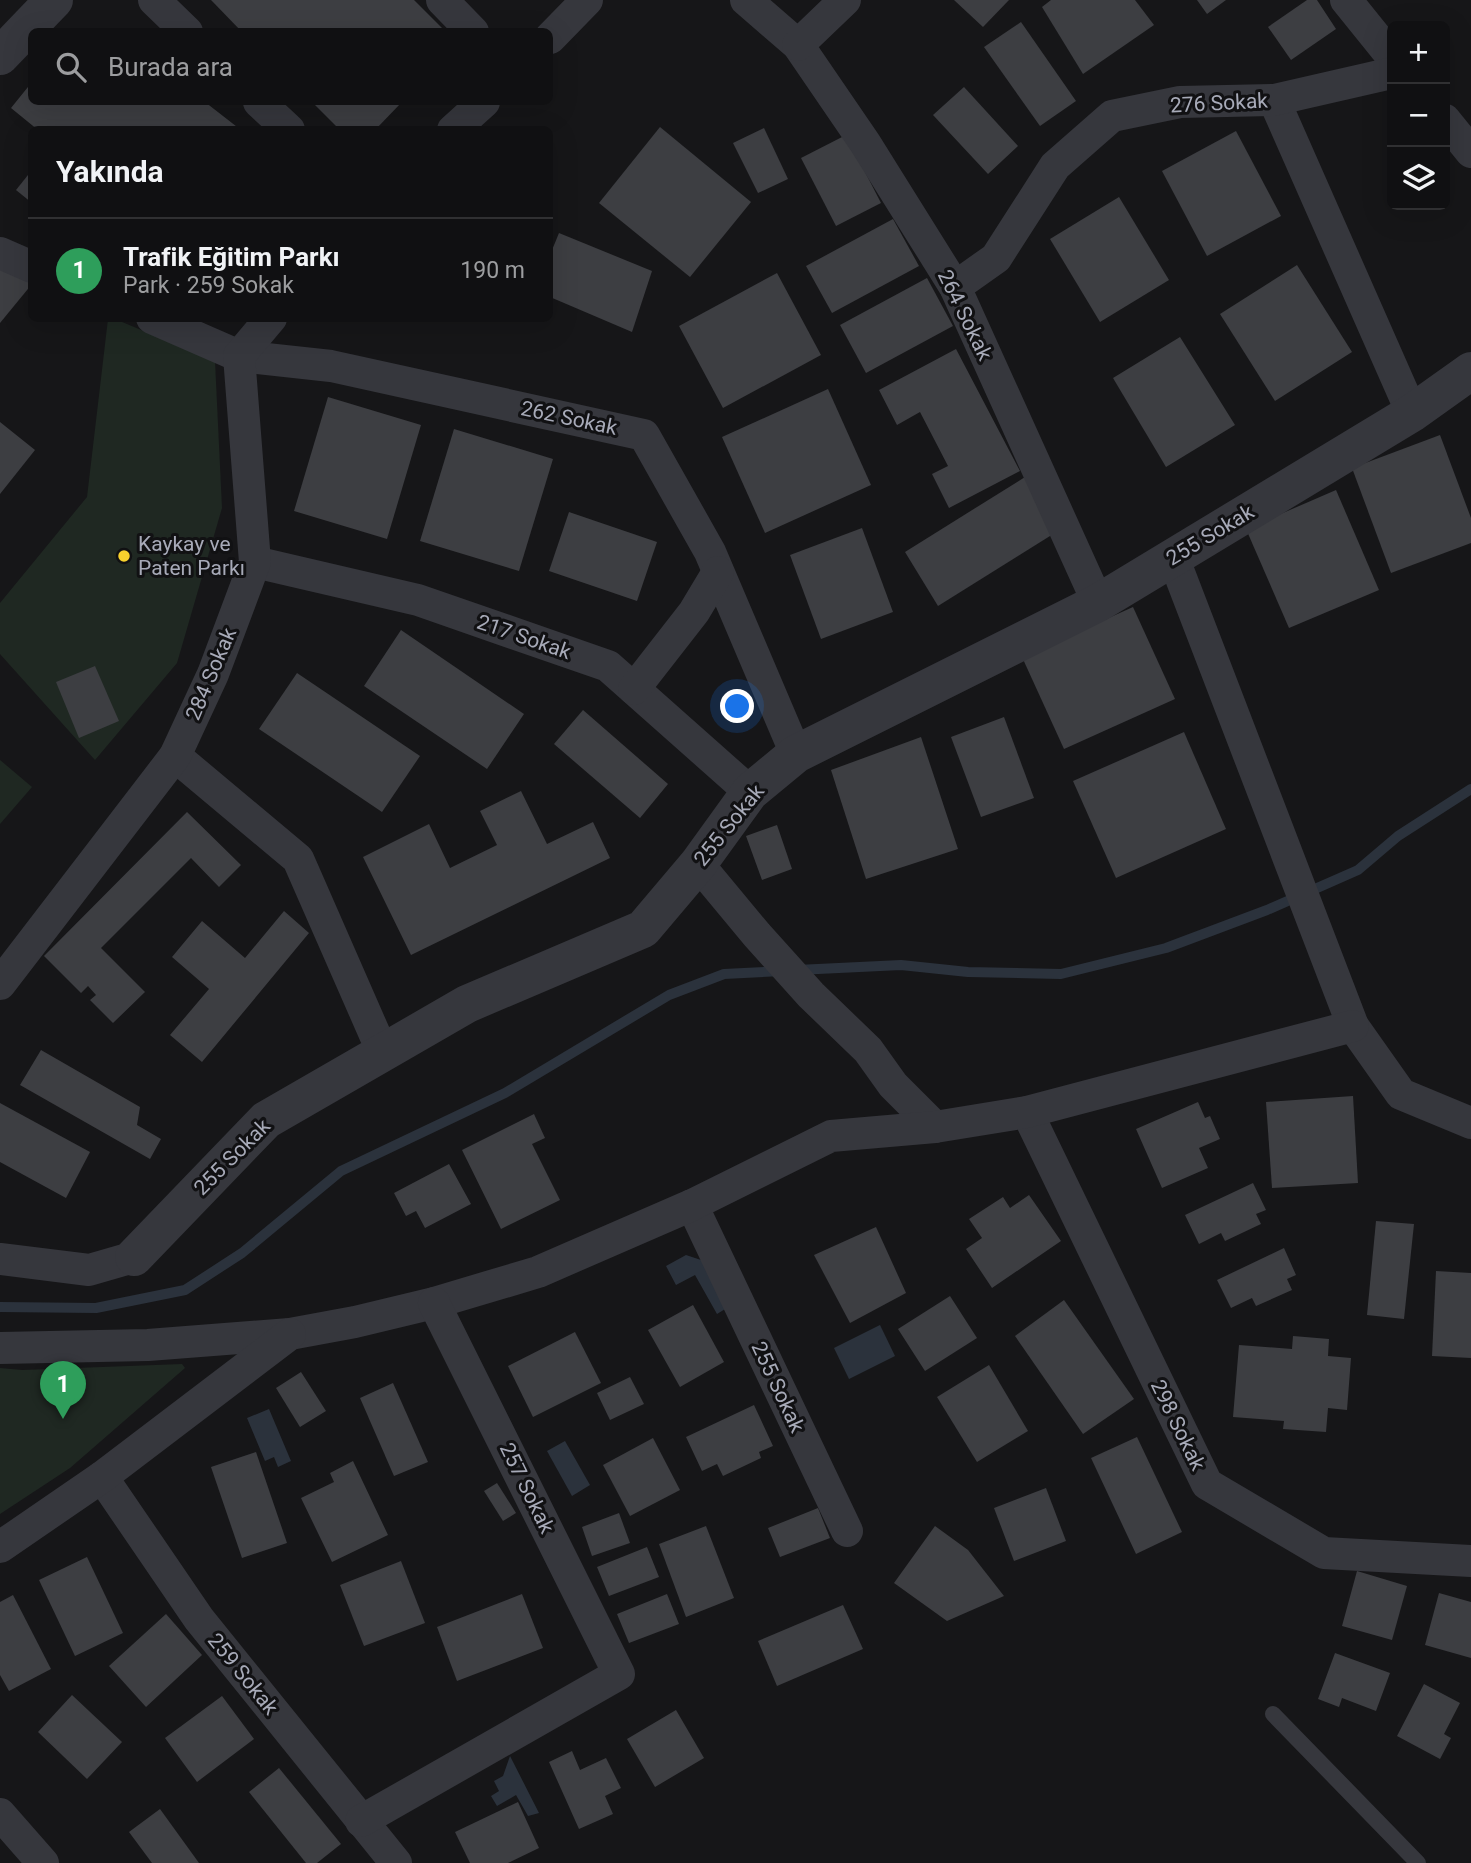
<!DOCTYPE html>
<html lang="tr">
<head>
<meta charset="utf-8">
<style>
	:root { --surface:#101012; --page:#1e1e20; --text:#f1f3f6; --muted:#9c9d9f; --line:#303032; --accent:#0b8043 }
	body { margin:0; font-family:Roboto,sans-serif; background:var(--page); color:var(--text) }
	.controls { position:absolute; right:21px; top:21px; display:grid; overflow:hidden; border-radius:10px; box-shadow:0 7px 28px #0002 }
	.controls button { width:63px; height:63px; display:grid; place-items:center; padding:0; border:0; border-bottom:2px solid var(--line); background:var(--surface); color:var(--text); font:35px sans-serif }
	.you { position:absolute; left:738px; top:707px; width:24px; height:24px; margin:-18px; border:5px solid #fff; border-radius:50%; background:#1a73e8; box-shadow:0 0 0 10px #1a73e833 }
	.badge { display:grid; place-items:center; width:46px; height:46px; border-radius:50%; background:var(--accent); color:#fff; font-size:23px; font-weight:700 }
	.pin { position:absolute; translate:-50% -58px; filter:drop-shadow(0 2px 4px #0008) }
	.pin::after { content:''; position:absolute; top:37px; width:24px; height:21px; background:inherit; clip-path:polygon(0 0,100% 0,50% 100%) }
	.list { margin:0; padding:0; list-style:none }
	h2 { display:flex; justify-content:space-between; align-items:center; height:91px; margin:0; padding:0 28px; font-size:30px }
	h2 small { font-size:23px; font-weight:400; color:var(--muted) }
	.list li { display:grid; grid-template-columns:46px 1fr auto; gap:21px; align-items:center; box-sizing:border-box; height:105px; padding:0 28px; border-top:2px solid var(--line) }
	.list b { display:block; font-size:26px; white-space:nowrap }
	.list p { margin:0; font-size:23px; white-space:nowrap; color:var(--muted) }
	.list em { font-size:23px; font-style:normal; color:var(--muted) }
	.icon { flex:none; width:38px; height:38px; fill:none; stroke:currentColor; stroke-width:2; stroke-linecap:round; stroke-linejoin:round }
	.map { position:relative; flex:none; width:1471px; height:1863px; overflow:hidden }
	.search { position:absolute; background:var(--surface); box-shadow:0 7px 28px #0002; left:28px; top:28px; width:525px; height:77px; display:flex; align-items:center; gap:18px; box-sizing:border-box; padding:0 24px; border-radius:10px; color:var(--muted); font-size:26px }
	.panel { position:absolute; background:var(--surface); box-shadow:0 7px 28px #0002; left:28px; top:126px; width:525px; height:196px; border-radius:10px }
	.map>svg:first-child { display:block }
	.green { fill:#1f2822 }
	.water { fill:#2b323c }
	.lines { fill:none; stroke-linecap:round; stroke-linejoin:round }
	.stream { stroke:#2b323c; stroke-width:10 }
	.building { fill:#3d3e42 }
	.service { stroke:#36373d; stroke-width:16 }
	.minor { stroke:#36373d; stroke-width:32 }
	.tertiary { stroke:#36373d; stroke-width:38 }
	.poi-dot { fill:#f8d22d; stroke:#111113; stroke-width:2.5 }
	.labels { text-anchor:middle; stroke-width:6; stroke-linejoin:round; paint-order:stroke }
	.street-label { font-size:21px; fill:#a7aab8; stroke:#111113 }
	.poi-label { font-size:21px; fill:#a7aab8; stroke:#111113; text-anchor:start }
</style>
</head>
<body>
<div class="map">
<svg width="1471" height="1863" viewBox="0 0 1471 1863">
	<rect width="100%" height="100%" fill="#161618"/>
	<g class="green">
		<path d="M108,319h7l100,42 7,147 -45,155 -82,97 -95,-106v-51l87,-106z"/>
		<path d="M0,760l32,27 -32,37z"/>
		<path d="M182,1364l3,4 -115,100 -70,46v-146l22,2z"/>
	</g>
	<g class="water">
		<path d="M686,1255l18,6 26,45 -13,8 -22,-39 -19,10 -10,-19z"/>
		<path d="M880,1325l15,31 -46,23 -15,-31z"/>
		<path d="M269,1409l22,52 -13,6 -4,-10 -9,4 -18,-43z"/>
		<path d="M565,1441l25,44 -18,11 -25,-45z"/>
		<path d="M510,1756l29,57 -11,3 -12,-21 -19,11 -6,-10 8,-5 -5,-10 9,-5z"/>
	</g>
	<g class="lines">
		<g class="stream">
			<path d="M797,970l104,-5 67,7 93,2 105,-26 101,-38 91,-40 40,-34 73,-47"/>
			<path d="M0,1307l96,1 89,-18 57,-37 99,-82 164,-78 164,-98 55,-21 57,-3"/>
		</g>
	</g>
	<g class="building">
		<path d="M211,0h203l32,32h-204z"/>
		<path d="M954,0h55l-26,27z"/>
		<path d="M1051,0h84l19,25 -71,49 -41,-67z"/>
		<path d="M1197,0h29l-19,14z"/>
		<path d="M1307,0h10l19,29 -45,31 -23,-33z"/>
		<path d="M1021,22l55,79 -36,25 -56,-79z"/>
		<path d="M32,82v20h173l36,28h-203l-27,-22z"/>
		<path d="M964,87l54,59 -30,28 -55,-59z"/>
		<path d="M312,102h90l-27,28h-35z"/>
		<path d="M660,127l91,75 -61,75 -91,-74z"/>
		<path d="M764,128l24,51 -30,14 -25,-50z"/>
		<path d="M1236,131l45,85 -74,40 -45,-85z"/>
		<path d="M846,135l35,68 -45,23 -35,-68z"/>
		<path d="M32,170v33l-16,-13z"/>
		<path d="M1119,197l50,83 -69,42 -50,-83z"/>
		<path d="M893,219l26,47 -87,47 -26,-47z"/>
		<path d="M559,233l93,38 -20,61 -82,-35v-42z"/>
		<path d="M0,255l32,14v15l-32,39z"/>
		<path d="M1297,265l55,87 -77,49 -55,-87z"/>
		<path d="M777,273l44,82 -98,53 -44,-82z"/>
		<path d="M927,278l26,48 -87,47 -26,-48z"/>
		<path d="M1180,337l55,88 -69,42 -53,-89z"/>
		<path d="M956,349l64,122 -71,37 -17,-34 16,-8 -28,-54 -23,13 -18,-35z"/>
		<path d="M828,389l43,96 -106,48 -43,-96z"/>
		<path d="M328,397l93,28 -34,114 -93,-28z"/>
		<path d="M0,422l35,28 -35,44z"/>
		<path d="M454,429l99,30 -34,112 -99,-30z"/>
		<path d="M1440,435l31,83v25l-80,30 -39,-105z"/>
		<path d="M1025,477l33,54 -120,75 -33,-54z"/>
		<path d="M1336,490l43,100 -90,38 -43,-99z"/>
		<path d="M569,512l88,30 -20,59 -88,-30z"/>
		<path d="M862,528l31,84 -72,27 -31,-84z"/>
		<path d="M1133,607l42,92 -111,50 -42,-92z"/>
		<path d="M401,630l123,84 -37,55 -123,-83z"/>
		<path d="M95,666l24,55 -40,17 -23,-56z"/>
		<path d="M297,673l123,83 -38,56 -123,-83z"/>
		<path d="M583,710l85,74 -28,34 -86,-74z"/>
		<path d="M1004,717l30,81 -53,19 -30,-80z"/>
		<path d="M1184,732l42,97 -110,49 -43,-97z"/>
		<path d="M921,737l37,112 -92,30 -35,-109z"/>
		<path d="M521,791l26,53 46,-22 17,36 -199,97 -48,-98 66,-33 21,44 47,-23 -17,-34z"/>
		<path d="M187,812l54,53 -22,22 -28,-29 -90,90 44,44 -32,31 -23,-23 6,-5 -8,-9 -7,7 -37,-37z"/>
		<path d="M777,825l15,44 -30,11 -16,-44z"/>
		<path d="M284,911l25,22 -107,129 -32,-27 39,-46 -37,-32 30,-36 43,37z"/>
		<path d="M41,1050l99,57 -3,18 24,14 -11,20 -130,-74z"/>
		<path d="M1353,1096l5,87 -86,5 -6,-86z"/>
		<path d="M1198,1102l7,16 5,-2 10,23 -21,9 9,20 -46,20 -26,-59z"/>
		<path d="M0,1103l90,49 -24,46 -66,-36z"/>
		<path d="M534,1114l11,24 -13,6 28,56 -59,29 -39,-79z"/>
		<path d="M449,1164l22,40 -46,24 -9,-17 -10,5 -12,-23z"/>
		<path d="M1253,1183l13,27 -10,4 5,10 -36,17 -4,-8 -22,11 -14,-29z"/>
		<path d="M1029,1195l32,46 -69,47 -26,-39 16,-11 -13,-19 34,-22 7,11z"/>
		<path d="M1376,1221l38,3 -10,95 -37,-4z"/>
		<path d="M876,1227l30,66 -56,30 -36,-68z"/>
		<path d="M1284,1248l12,27 -9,4 5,11 -36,16 -4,-8 -21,10 -14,-28z"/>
		<path d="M1436,1271l35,2v85l-39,-2z"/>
		<path d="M950,1296l27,42 -52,33 -27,-42z"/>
		<path d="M1064,1300l70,99 -51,35 -68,-98z"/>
		<path d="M693,1305l31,57 -44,25 -32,-57z"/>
		<path d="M575,1332l26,51 -68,34 -25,-51z"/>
		<path d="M1293,1336l36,3 -1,17 23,2 -4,52 -19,-2 -2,24 -43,-3 1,-8 -51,-4 6,-72 53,4z"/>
		<path d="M989,1365l39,66 -51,31 -40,-65z"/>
		<path d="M301,1372l25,39 -26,16 -24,-39z"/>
		<path d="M630,1377l14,27 -34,16 -13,-27z"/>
		<path d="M393,1383l35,79 -34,14 -34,-78z"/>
		<path d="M754,1405l19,41 -14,6 2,6 -38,18 -6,-12 -15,7 -16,-34z"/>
		<path d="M1137,1437l45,95 -46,22 -45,-96z"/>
		<path d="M653,1438l27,52 -50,26 -27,-51z"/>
		<path d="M256,1452l31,91 -45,15 -31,-91z"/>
		<path d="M353,1461l35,74 -56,27 -31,-64 33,-16 -4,-9z"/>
		<path d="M497,1483l19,30 -13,8 -19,-30z"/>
		<path d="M1046,1488l20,53 -52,20 -20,-53z"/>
		<path d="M818,1508l12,30 -50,19 -12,-29z"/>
		<path d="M619,1513l11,30 -38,13 -10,-29z"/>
		<path d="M706,1526l28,72 -48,19 -27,-73z"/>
		<path d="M935,1526l33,24 36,46 -57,25 -53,-38z"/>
		<path d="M647,1547l12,30 -50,19 -12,-29z"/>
		<path d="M87,1557l36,76 -48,23 -36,-76z"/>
		<path d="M401,1561l24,62 -61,23 -24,-61z"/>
		<path d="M1357,1571l50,15 -15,54 -50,-14z"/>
		<path d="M1439,1593l32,9v56l-46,-13z"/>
		<path d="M522,1594l21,54 -86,33 -20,-54z"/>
		<path d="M667,1594l12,30 -50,19 -12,-29z"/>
		<path d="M13,1595l38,74 -42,22 -9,-16v-73z"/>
		<path d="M843,1605l20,44 -86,37 -19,-45z"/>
		<path d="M166,1614l36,41 -56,52 -37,-41z"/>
		<path d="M1335,1653l55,20 -14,38 -34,-13 -3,9 -21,-8z"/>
		<path d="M1424,1684l36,19 -16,31 7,4 -11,21 -43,-23z"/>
		<path d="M72,1695l50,47 -35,37 -49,-47z"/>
		<path d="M222,1696l32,43 -57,43 -32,-44z"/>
		<path d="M676,1710l28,48 -49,29 -28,-48z"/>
		<path d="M572,1751l8,19 26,-12 15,30 -16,8 8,18 -34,15 -30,-67z"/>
		<path d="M279,1768l62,76 -24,19h-11l-57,-71z"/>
		<path d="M518,1802l21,46 -31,15h-38l-15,-31z"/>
		<path d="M160,1809l39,54h-47l-23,-31z"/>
	</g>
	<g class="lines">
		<path class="service" d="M1273,1714l145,149"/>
		<g class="minor">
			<path d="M154,0l33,32"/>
			<path d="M442,0l31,32"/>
			<path d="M746,0l52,45 67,98 90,144 143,316"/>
			<path d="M1346,0l46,57"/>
			<path d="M550,38l37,-38"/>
			<path d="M798,45l47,-45"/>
			<path d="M1274,100l138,313"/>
			<path d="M259,102l30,28"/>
			<path d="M1445,120l26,32"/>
			<path d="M453,130l31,-28"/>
			<path d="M0,253l32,14"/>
			<path d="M955,287l41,-29 59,-92 57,-50 68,-14 94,-2 118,-27"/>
			<path d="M152,318l87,38 92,10 313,69 66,117 86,202"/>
			<path d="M1173,557l180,469 48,68 70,29"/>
			<path d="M255,562l163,38 190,66 142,126"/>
			<path d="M634,689l60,-77 24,-40"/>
			<path d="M175,756l123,103 85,194"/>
			<path d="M698,864l59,71 54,60 57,55 25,35 42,42"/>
			<path d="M0,984l175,-228 38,-82 42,-112 -16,-206 32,-38"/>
			<path d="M1027,1112l180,372 117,69 147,8"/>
			<path d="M692,1205l155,326"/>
			<path d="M0,1259l89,11 45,-13"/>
			<path d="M0,1348l148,-3 142,-11 65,-12 79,-19 104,-31 154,-67 139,-69 104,-9 92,-15 326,-86"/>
			<path d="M102,1477l97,142 197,244"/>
			<path d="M0,1547l102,-70 188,-143"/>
			<path d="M0,1814l43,49"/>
			<path d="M361,1821l258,-147 -185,-371"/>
		</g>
		<g class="tertiary">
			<path d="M0,56l54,-56"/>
			<path d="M134,1257l132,-137 201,-116 176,-75 55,-65 52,-72 46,-38 302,-151 314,-190 59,-42"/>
		</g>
	</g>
	<circle class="poi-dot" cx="124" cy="556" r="7"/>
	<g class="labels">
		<g class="street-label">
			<text transform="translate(1219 103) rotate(-3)" y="7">276 Sokak</text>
			<text transform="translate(965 315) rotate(64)" y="7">264 Sokak</text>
			<text transform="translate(569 418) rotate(12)" y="7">262 Sokak</text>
			<text transform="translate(1210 535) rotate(-31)" y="7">255 Sokak</text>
			<text transform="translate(524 637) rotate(19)" y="7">217 Sokak</text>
			<text transform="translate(211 674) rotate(-67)" y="7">284 Sokak</text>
			<text transform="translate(729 825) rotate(-51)" y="7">255 Sokak</text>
			<text transform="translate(232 1157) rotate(-45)" y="7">255 Sokak</text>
			<text transform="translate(778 1387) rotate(65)" y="7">255 Sokak</text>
			<text transform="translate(1178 1425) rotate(64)" y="7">298 Sokak</text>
			<text transform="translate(527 1488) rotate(64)" y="7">257 Sokak</text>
			<text transform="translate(243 1674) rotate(51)" y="7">259 Sokak</text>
		</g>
		<g class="poi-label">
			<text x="138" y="551">Kaykay ve<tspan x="138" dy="24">Paten Parkı</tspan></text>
		</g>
	</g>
</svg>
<div class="controls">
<button>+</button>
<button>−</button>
<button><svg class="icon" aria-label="layers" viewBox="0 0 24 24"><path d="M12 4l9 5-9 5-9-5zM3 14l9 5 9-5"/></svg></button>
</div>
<div class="you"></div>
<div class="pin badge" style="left:63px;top:1419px;background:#2e9e5b">1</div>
<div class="search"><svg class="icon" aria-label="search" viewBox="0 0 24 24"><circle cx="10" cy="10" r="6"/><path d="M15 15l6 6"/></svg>Burada ara</div>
<section class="panel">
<h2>Yakında<small></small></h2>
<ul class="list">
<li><span class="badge" style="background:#2e9e5b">1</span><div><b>Trafik Eğitim Parkı</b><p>Park · 259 Sokak</p></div><em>190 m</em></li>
</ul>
</section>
</div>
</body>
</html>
